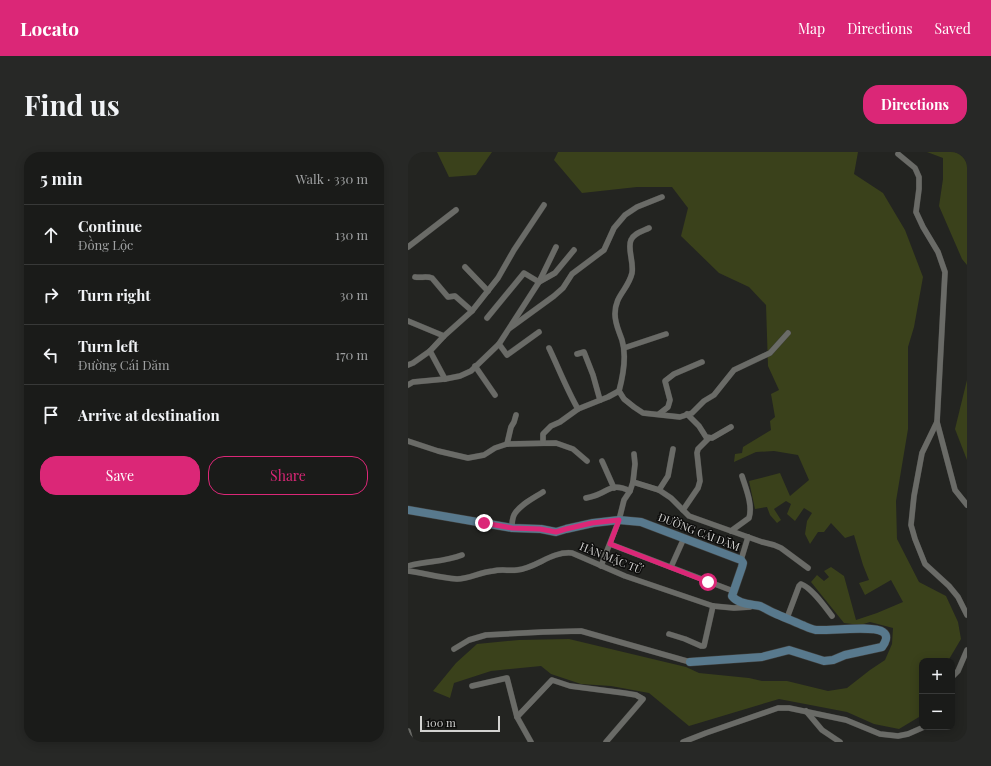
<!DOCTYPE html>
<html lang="en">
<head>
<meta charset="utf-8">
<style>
	:root { --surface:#1a1b19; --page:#272826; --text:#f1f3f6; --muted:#9fa1a2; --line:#383938; --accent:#db2777 }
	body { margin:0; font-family:"Playfair Display",serif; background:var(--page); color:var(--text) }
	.controls { position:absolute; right:12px; bottom:12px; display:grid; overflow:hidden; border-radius:8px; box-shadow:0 2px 10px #0003 }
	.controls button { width:36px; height:36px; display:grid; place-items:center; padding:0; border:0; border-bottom:1px solid var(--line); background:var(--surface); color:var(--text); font:20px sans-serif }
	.scale { position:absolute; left:12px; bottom:10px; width:80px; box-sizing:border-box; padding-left:4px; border:2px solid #d3d3d1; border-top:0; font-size:11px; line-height:14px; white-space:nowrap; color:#d3d3d1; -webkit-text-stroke:3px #0d0d0c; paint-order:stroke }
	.stop { position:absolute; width:12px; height:12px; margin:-9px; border:3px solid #db2777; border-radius:50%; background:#fff }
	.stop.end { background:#db2777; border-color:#fff; box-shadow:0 1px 4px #0008 }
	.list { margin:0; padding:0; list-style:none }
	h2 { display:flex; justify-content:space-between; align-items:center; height:52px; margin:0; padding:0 16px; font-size:17px }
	h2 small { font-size:13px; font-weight:400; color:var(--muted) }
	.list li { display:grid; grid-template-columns:26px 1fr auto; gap:12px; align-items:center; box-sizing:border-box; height:60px; padding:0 16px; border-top:1px solid var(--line) }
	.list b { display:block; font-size:15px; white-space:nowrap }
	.list p { margin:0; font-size:13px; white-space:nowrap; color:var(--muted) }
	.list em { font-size:13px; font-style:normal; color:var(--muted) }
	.actions { display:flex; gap:8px; padding:12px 16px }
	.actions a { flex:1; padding:9px 0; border:1px solid var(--accent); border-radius:16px; text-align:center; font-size:14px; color:var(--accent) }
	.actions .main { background:var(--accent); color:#fff }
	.icon { flex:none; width:22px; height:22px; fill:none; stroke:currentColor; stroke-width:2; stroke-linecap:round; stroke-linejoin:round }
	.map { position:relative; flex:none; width:559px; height:590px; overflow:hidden; border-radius:16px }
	header { display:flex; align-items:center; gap:24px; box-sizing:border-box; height:56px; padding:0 20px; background:var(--accent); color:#fff }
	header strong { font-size:19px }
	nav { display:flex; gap:22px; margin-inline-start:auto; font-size:14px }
	.intro { display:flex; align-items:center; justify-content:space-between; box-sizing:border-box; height:96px; padding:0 24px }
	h1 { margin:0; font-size:28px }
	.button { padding:10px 18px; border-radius:16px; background:var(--accent); color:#fff; font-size:14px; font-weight:700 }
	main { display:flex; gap:24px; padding:0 24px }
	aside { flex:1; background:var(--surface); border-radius:16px; box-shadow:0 2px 10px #0003 }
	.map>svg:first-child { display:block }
	.green { fill:#3a411b }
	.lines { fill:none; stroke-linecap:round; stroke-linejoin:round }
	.street-casing { stroke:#40403e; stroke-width:6 }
	.secondary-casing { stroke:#40403e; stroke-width:9 }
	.street { stroke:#6a6b67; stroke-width:5.5 }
	.secondary { stroke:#58798d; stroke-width:8 }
	.route { stroke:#db2777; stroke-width:5 }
	.labels { text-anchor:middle; stroke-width:3; stroke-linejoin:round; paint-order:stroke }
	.street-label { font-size:11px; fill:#d3d3d1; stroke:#0d0d0c }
</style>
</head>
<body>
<header>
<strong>Locato</strong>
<nav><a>Map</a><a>Directions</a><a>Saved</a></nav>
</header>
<div class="intro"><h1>Find us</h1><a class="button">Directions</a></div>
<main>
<aside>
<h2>5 min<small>Walk · 330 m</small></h2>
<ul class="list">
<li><svg class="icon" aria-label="ahead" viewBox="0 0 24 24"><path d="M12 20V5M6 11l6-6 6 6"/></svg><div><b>Continue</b><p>Đồng Lộc</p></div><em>130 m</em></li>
<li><svg class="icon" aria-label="right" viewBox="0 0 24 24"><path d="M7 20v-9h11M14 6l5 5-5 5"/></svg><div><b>Turn right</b></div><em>30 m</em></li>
<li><svg class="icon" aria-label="left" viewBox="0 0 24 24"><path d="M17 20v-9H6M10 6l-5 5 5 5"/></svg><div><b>Turn left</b><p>Đường Cái Dăm</p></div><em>170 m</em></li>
<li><svg class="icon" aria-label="arrive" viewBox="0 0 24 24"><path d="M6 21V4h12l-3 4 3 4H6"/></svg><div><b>Arrive at destination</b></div></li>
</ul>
<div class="actions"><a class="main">Save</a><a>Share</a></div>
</aside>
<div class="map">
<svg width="559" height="590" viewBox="0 0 559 590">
	<rect width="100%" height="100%" fill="#232421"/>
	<g class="green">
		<path d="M29,0h55l-16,23 -27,2z"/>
		<path d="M150,0h300l-4,22 29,19 22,37 18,47 -9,50 -6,20v82l-12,72 1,38 22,43 27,14 12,26 3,17 -13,22h-26v41l-3,15 -20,12 -25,-5 -27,-12 -68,-13 -90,27 -40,-33 -38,-7 -30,-2 -30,-10 -10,-8 -50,5 -37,12 -4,15 -17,-7 23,-28 21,-19 42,-4 50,-1 117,28 13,6 50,5 13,3h25l41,10 19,-3 23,-18 15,-10 7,-16 1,-16 -23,-6 -10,3 -16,-2 -33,-41 6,-7 7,6 5,-4 -5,-6 7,-4 13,9 12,44 21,-7 26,-11 -12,-22 -26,15 -6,-12 10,-3 -6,-15 -9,-30 -9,3 -14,-15 -7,9h-6l-8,12 -5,-10 2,-13 5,-8 -8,-5 -9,13 -8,-7 4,-10 -5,-3 -12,8 7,11 -4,3 -7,-8 -3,-8 -12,2 -6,-28 31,-8 10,23 19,-16 -11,-25 -24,-4 -18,1 -22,10 1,-8 7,-1 1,-6 28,-17 -1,-9 5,-4 -4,-23 8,-4 -11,-24 -2,-61 -17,-18 -30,-14 -38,-37 7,-28 -16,-21h-35l-55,6 -28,-33z"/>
		<path d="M519,0h40v113l-5,-6 -23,-53 4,-27v-21z"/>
		<path d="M559,228v80l-12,-31z"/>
	</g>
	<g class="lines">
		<g class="street-casing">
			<g id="street">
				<path d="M490,2l17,14 4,9v12l-3,23 7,15 15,25 7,20 -8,150 -15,31 -8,43 -3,29 4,14 10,25 24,22 9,11 9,18"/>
				<path d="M0,95l48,-37"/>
				<path d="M57,115l23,24"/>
				<path d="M7,125c6,1 12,-1 17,1l16,19 7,-1 17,15"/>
				<path d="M79,166l37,-45 15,9 16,-9 19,-23"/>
				<path d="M0,169l36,15"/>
				<path d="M102,176l44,-32 9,-8 9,-14 32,-24 10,-22 11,-13 12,-8 25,-10"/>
				<path d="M91,192l8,11 32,-23"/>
				<path d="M141,196c10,21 18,42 29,61"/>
				<path d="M216,196l42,-14"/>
				<path d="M22,199l15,28"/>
				<path d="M169,202l7,-2 9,23 7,25"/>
				<path d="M0,213l5,-2 17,-12 14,-15 28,-25 26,-33 16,-28 30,-45"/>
				<path d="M67,214l20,29"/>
				<path d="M0,233l5,-3 32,-3 15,-3 11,-5 28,-27 40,-62 17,-35"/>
				<path d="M211,239c4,-15 8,-35 3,-51 -3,-9 -7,-16 -7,-26 0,-19 13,-24 17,-41 2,-11 -5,-25 -1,-33 3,-7 12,-9 18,-12"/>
				<path d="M251,262l9,-7 2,-7 -5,-19 9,-7 28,-12"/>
				<path d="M279,262l12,12 7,11 6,1 19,-11"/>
				<path d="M529,270l18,68 12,15"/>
				<path d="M0,289l30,10 30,7 16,-3 11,-7 12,-4 49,-1 17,6 14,12"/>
				<path d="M135,291v-9l8,-8 9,-4 18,-13 30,-12 11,-6 5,8 10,8 9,6 37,4 12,-4 12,-12 10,-6 20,-25 36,-17 18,-20"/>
				<path d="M99,292l4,-17 3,-5 2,-7"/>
				<path d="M194,309l12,27"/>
				<path d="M225,330l26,8 12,8 18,18 73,26 12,3 7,3 27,20"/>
				<path d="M251,338l9,-14 5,-27"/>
				<path d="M178,346c5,-1 9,-2 13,-4 13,-6 16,-10 31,-3"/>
				<path d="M275,358l15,-22 2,-7 -3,-28 1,-4 11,-11"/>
				<path d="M104,376c0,-4 0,-9 2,-13 5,-10 20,-17 29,-23"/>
				<path d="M323,379l18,-13c4,-13 -3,-29 -7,-42"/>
				<path d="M202,392l123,47"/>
				<path d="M333,408l7,-23"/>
				<path d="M0,414c18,-5 37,-4 54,-11"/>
				<path d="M193,414l18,-46 5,-20 6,-9 3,-9 2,-18 -1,-10"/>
				<path d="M263,415l13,-29"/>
				<path d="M0,419c16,2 32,7 49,8 12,0 23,-7 36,-8 8,-2 16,0 24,-1 20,-2 34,-19 55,-17l53,23 88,30 21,2 16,-1"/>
				<path d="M379,466l12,-32 2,-2c11,4 24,23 31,32"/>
				<path d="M261,482l16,5 16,7h3l9,-40"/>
				<path d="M46,497l15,-9 17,-5 57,-3 38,-1 109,31"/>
				<path d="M544,525l6,-6 9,-21"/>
				<path d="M64,534l35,-8 10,39 14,25"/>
				<path d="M398,559l16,19 18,12"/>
				<path d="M109,565l35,-37 18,6 54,7 12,2 7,4 -37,43"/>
				<path d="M0,579l3,11"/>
				<path d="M275,590l23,-9 72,-25h11l57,12 34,14 18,2 10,-2 16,-7"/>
			</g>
		</g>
		<g class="secondary-casing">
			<path id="secondary" d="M0,358l104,18 29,1 15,3 10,-3 27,-6 26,-3 22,2 100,38 2,3 -1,4 -10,29c6,8 18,8 28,10 5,2 9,5 14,7 9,4 19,8 28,12 5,2 9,4 14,5 14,1 58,-5 67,2 6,4 2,11 -1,15l-37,8 -12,5 -9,1 -35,-11 -27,7 -72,5"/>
		</g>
		<use href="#street" class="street"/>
		<use href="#secondary" class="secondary"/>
	</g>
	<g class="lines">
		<path class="route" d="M76,371l28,5 28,1 16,3 10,-3 26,-6 27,-3 -9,24 98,38"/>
	</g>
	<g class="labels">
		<g class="street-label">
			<text transform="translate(291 380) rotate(21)" y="4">ĐƯỜNG CÁI DĂM</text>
			<text transform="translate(203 406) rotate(22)" y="4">HÀN MẶC TỬ</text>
		</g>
	</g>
</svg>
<div class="controls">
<button>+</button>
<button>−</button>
</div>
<div class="scale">100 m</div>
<div class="stop" style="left:300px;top:430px"></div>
<div class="stop end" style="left:76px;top:371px"></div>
</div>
</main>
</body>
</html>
